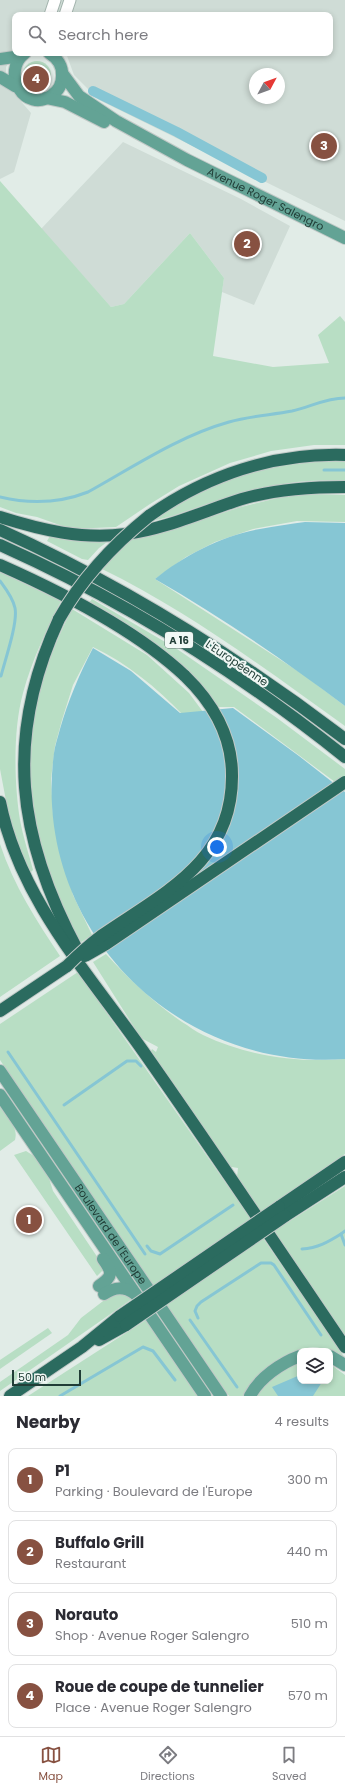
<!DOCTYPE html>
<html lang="en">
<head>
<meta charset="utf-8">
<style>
	:root { --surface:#fff; --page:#f2f2f3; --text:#2b2b33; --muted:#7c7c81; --line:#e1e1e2; --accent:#875141 }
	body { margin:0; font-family:Poppins,sans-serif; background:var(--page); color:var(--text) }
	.controls { position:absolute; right:12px; bottom:12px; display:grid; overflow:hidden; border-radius:8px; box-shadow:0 2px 6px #0003 }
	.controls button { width:36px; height:36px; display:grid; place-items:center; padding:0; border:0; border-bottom:1px solid var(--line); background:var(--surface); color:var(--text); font:20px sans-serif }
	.compass { position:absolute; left:249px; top:68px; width:36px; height:36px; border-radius:50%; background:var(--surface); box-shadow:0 2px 6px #0003; rotate:49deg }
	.scale { position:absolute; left:12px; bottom:10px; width:69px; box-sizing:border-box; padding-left:4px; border:2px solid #203d36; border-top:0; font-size:11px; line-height:14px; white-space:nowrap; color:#203d36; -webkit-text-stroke:3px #f1f8f5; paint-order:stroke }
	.you { position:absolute; left:217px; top:847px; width:14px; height:14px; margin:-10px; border:3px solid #fff; border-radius:50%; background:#1a73e8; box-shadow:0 0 0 6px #1a73e833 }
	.badge { display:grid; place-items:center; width:26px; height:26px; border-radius:50%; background:var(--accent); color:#fff; font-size:13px; font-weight:700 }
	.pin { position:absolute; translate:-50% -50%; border:2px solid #fff; box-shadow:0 1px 4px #0006 }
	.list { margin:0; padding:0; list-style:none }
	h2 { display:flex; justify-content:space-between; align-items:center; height:52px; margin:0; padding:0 16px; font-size:17px }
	h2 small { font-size:13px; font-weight:400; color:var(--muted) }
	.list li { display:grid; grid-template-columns:26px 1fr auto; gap:12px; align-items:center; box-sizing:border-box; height:64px; margin:0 8px 8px; padding:0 8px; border:1px solid var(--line); border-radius:8px }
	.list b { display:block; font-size:15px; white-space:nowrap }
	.list p { margin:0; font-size:13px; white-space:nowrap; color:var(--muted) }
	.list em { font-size:13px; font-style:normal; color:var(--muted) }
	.icon { flex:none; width:22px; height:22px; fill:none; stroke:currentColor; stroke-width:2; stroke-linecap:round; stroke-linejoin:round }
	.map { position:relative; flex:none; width:345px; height:1396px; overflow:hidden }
	.search { position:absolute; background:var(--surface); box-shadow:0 2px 6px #0003; left:12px; right:12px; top:12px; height:44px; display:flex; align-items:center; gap:10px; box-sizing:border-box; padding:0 14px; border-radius:8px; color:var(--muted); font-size:15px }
	.sheet { height:340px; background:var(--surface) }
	nav { display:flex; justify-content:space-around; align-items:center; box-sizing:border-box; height:56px; border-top:1px solid var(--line); background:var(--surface); font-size:11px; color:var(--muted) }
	nav a { display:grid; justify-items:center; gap:2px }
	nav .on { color:var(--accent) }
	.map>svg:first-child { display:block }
	.built { fill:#cfdcd6; fill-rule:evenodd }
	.green { fill:#b8dec4 }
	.water { fill:#86c6d4 }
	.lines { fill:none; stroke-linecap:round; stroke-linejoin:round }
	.stream { stroke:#86c6d4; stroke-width:3 }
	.canal { stroke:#86c6d4; stroke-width:10 }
	.minor-casing { stroke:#a3b4ae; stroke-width:13 }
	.major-casing { stroke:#c1c9c7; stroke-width:14 }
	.highway-casing { stroke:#c1c9c7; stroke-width:14 }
	.minor { stroke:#fff; stroke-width:11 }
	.major { stroke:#63a395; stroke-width:12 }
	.highway { stroke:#2b6b5f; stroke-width:12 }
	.highway-bridge-casing { stroke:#c1c9c7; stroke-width:14; stroke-linecap:butt }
	.highway-bridge { stroke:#2b6b5f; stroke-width:12 }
	.labels { text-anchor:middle; stroke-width:4; stroke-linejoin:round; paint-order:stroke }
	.shield { fill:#f1f8f5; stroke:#5f756f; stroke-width:1 }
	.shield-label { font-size:10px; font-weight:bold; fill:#203d36 }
	.street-label { font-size:11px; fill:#203d36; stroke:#f1f8f5 }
</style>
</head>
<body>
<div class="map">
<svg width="345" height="1396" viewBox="0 0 345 1396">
	<rect width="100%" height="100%" fill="#e1ece7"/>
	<g class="built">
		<path d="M0,0h345v221l-246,-121 -25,-25 -8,-22h264v-38h-315l1,38 -10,14v17l25,29 -17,59 -14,7zM255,74h24v24h-24z"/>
		<path d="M123,142l118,57 49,27 -36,79 -32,-13 2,-14 -34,-45 -66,71 -13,3 -70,-78z"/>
	</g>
	<g class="green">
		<circle cx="37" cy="75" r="14"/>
		<path d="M0,181l111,126 13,-3 66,-71 34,45 -11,78 60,11 56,-4 -11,-28 22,-19 5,6v123h-31l-43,6 -41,12 -51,23 -29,18 -34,23 -45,2 -34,-12 -21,-4 -16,-6z"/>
		<path d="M345,460v22c-46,-6 -94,8 -138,22 -19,6 -38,15 -58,17l24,-16 49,-25 68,-18z"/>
		<path d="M310,494l35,1v27l-48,-1 -44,8 -38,13 -29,15 -31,22 149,96 41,31v20c-78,-56 -157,-115 -243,-157l28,-30 39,-9 72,-23 45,-11z"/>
		<path d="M50,536l16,4 41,2 -8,6 -11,12 -6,-1 -35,-18z"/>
		<path d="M0,572l61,29c-15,30 -29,59 -38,92 -10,36 -9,90 -3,127 3,17 9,34 13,50l-4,4 -18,-47 -11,-58z"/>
		<path d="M92,599l85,50 100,69 68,51v7l-10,6 -101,-75h-15l-43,-47 -48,-35 -39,-22z"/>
		<path d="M72,609l75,46 42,38 14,19 -20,3c-26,-27 -56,-52 -90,-68l-20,38 -11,35 -7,26 -4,33 2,36 20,80 19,40 -12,8c-10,-23 -24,-46 -32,-69 -7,-24 -14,-49 -18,-74 -1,-8 0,-17 -1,-25 -1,-59 16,-113 43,-166z"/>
		<path d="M0,844c14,42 36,76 60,112l-60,41z"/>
		<path d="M106,954c23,25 47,48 76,68 7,4 14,10 21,13 44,21 94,28 142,24v95l-84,58 -24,-35 1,-9 -6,-1 -1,1 -81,-115 2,-4 4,3 2,-5 -17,-9 -48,-76z"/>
		<path d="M78,972l173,247 -98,67 -153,-226v-36z"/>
		<path d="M0,1107c7,10 19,21 15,33l-15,11z"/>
		<path d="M26,1151l8,5 14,19 5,16 49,73 2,5 -7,7 -83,-121z"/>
		<path d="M345,1186v151l-71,-106z"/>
		<path d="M263,1238l82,120c-12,-5 -25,-13 -38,-10 -15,3 -50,27 -59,39 -2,3 -3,6 -4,9h-15l-63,-92z"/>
		<path d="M119,1293l10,4 3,2 -132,92v-9l68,-47 13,-17 30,-23z"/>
		<path d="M146,1320l51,76h-169z"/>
		<path d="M48,1328l4,5 -52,36v-9z"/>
		<path d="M300,1361v20h30v-17l15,11v21h-88l11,-17z"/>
	</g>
	<g class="water">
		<path d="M305,522l40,1v183c-61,-46 -124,-89 -190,-127 28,-23 68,-44 105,-50 15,-3 30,-5 45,-7z"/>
		<path d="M93,648l38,23 49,42 53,-5 66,48 46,36v267c-172,12 -314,-134 -291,-306 1,-8 4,-16 6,-24 8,-28 19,-54 33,-81z"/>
		<path d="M300,1375v6l22,1 -9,14h-35l-6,-9z"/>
	</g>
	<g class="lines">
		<g class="stream">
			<path d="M324,470h21"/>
			<path d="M0,497c29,7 60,6 88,-5 45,-25 91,-56 141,-70 21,-6 42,-7 63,-11 18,-4 34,-13 53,-13"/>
			<path d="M0,581c6,8 13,17 15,27 3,15 -10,52 -14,68"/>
			<path d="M8,1052l137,202"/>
			<path d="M64,1105l63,-44h9l5,5"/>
			<path d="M345,1231l-4,3 4,11"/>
			<path d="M147,1246l4,5 9,3 73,-49"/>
			<path d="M302,1249c16,-1 26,-7 39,-15"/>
			<path d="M198,1318l-3,-7 2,-5 4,-4 60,-39h10l3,2 47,70"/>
			<path d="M190,1320l47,67"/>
			<path d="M60,1396l83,-49 10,4 22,29"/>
		</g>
		<path class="canal" d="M93,91l84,41 85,46"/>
		<g class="minor-casing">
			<g id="minor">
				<path d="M50,15l5,-15"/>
				<path d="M65,15l5,-15"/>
			</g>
		</g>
		<g class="major-casing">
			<g id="major">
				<path d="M25,53c-25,19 0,62 27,42 6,-4 10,-11 10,-19 1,-10 -5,-18 -13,-23"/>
				<path d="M0,59l21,-3"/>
				<path id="s1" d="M62,73l17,23 37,25 71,39 158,78"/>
				<path d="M0,77l15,9"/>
				<path d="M46,98l19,4 39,20"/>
				<path id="s2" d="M0,1071l221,325"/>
				<path d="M0,1095l205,301"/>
				<path d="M99,1286c14,-10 14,-13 4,-27"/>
				<path d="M104,1294c11,-7 20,-8 31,0"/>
				<path d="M330,1356l15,9"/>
				<path d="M250,1396c9,-18 31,-33 50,-40"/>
			</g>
		</g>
		<g class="highway-casing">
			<g id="highway">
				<path d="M149,516c58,-41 125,-63 196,-61"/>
				<path d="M0,517c41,13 83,23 126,17 40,-5 78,-23 116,-35 34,-10 68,-12 103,-12"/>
				<path d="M0,530c124,56 237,127 345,209"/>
				<path d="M0,545c123,55 240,128 345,212"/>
				<path d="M0,565c61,27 136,65 185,111"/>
				<path d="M59,619c-55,119 -42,219 19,332"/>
				<path d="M0,802c19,96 88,171 143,249 69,98 135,197 202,296"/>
				<path d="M0,1011l67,-45"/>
				<path d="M279,1207l66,-45"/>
				<path d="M285,1216l60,-39"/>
				<path d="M99,1340l27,-15"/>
				<path d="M10,1396l72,-49 38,-31"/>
			</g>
		</g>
		<use href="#minor" class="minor"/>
		<use href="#major" class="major"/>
		<use href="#highway" class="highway"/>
		<g class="highway-bridge-casing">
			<g id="highway-bridge">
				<path d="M59,619c23,-41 54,-74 90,-103"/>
				<path d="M85,956l21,-12 239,-162"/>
				<path d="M67,966c11,-11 22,-21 34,-30 62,-43 132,-74 131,-161 0,-39 -20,-73 -47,-99"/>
				<path d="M120,1316l159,-109"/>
				<path d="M126,1325l159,-109"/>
			</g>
		</g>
		<use href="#highway-bridge" class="highway-bridge"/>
	</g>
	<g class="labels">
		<rect class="shield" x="165" y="632" width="28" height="16" rx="3"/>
		<g class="shield-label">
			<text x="179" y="644">A 16</text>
		</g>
		<g class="street-label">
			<text dy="4" stroke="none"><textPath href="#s1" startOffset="242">Avenue Roger Salengro</textPath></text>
			<text transform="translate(237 663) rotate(34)" y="4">L'Européenne</text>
			<text dy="4" stroke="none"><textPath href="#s2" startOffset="197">Boulevard de l'Europe</textPath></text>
		</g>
	</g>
</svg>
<div class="controls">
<button><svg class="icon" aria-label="layers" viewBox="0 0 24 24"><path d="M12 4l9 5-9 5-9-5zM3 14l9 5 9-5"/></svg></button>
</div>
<svg class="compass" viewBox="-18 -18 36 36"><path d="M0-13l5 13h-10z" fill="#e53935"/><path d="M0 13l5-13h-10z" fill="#7c7c81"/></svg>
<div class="scale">50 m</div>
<div class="you"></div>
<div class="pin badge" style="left:29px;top:1220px">1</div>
<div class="pin badge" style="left:247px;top:244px">2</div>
<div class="pin badge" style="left:324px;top:146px">3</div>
<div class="pin badge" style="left:36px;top:79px">4</div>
<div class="search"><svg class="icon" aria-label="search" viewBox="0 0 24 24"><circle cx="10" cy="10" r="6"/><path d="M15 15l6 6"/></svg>Search here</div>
</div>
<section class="sheet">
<h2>Nearby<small>4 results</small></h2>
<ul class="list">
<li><span class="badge">1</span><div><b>P1</b><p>Parking · Boulevard de l'Europe</p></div><em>300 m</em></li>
<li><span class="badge">2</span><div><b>Buffalo Grill</b><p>Restaurant</p></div><em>440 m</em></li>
<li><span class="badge">3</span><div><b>Norauto</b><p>Shop · Avenue Roger Salengro</p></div><em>510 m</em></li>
<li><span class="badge">4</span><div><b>Roue de coupe de tunnelier</b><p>Place · Avenue Roger Salengro</p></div><em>570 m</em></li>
</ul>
</section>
<nav>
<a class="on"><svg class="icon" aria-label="map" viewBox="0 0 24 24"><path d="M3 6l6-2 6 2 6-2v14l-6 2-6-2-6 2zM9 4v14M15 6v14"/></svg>Map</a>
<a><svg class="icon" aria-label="directions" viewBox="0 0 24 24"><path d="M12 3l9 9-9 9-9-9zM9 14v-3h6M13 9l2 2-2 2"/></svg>Directions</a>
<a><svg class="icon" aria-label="saved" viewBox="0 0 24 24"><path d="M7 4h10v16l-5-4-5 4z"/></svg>Saved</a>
</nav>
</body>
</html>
